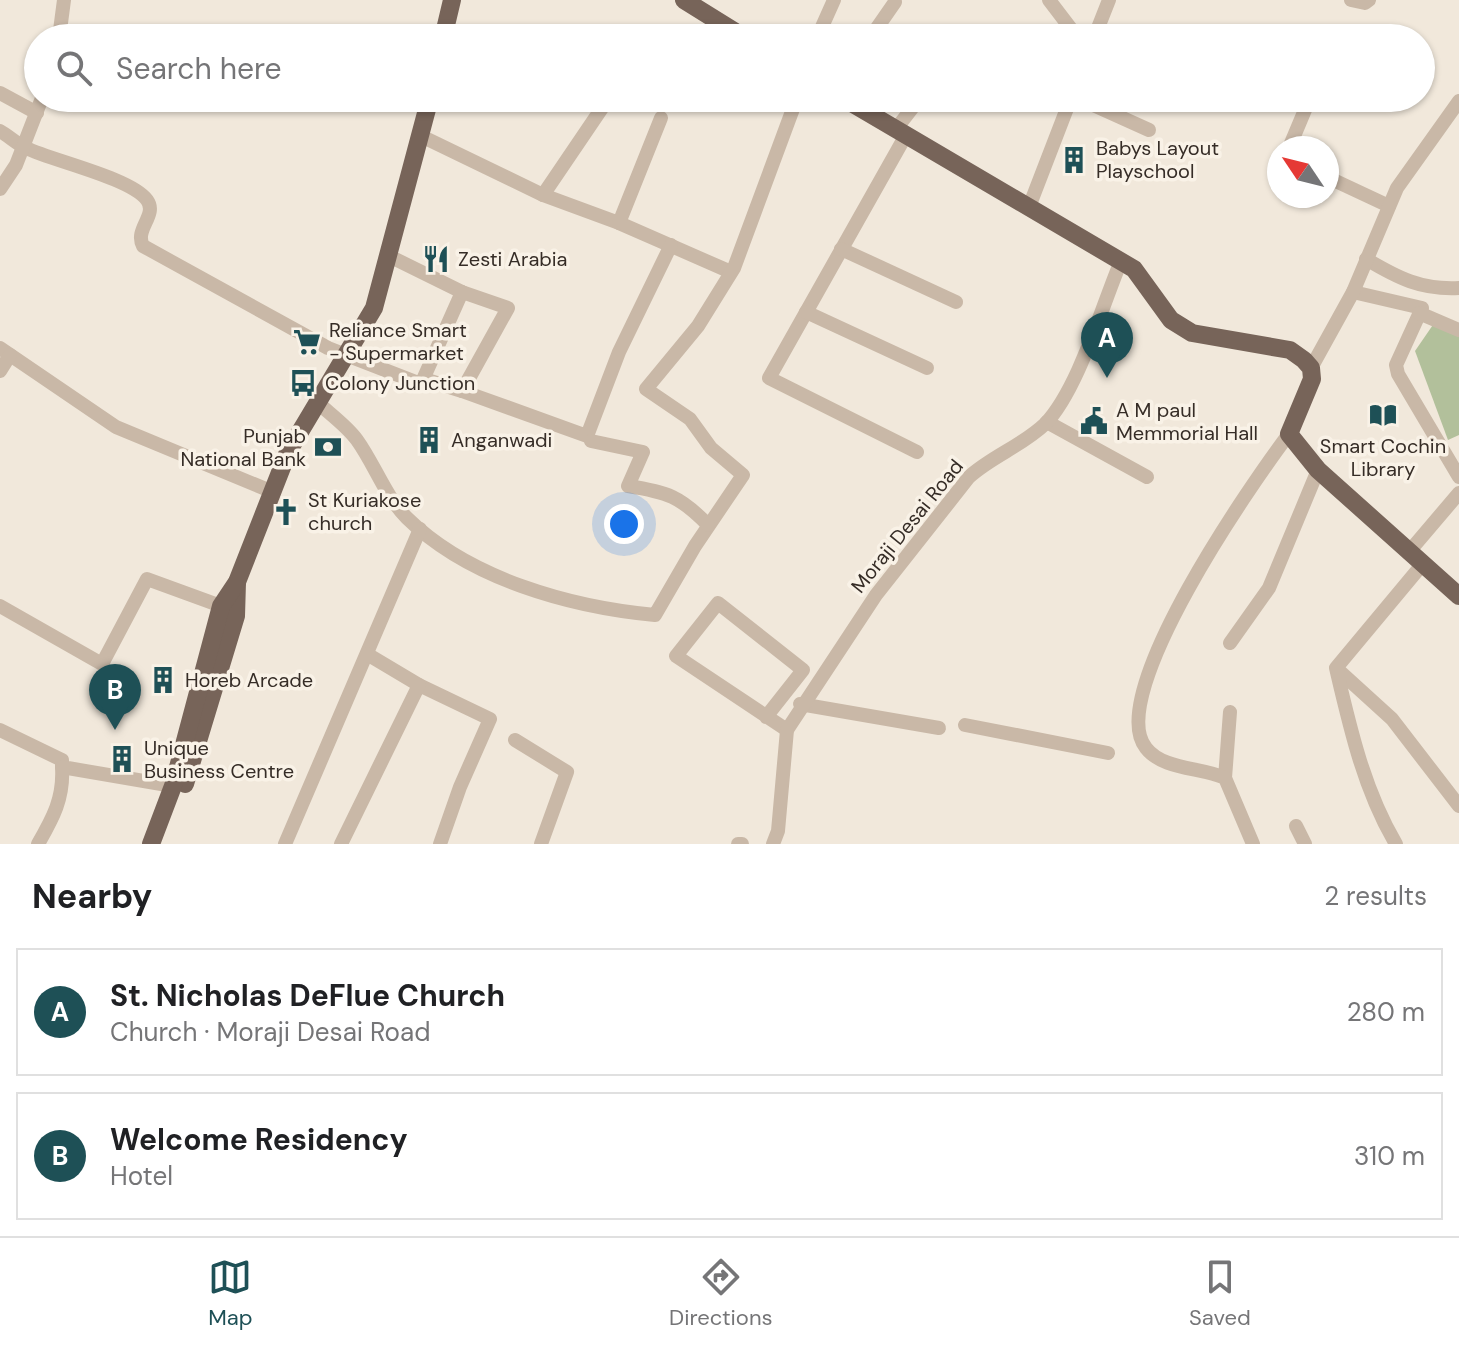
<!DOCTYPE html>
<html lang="en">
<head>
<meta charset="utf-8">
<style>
	:root { --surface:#fff; --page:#f2f2f2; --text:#202124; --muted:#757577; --line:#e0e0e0; --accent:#1e5056 }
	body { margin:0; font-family:"DM Sans",sans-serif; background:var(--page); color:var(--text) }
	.compass { position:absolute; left:1267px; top:136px; width:72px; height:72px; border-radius:50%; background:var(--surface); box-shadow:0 2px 6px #0004; rotate:305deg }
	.you { position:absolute; left:624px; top:524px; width:28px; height:28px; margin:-20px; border:6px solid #fff; border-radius:50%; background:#1a73e8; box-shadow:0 0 0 12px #1a73e833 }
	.badge { display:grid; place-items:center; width:52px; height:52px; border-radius:50%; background:var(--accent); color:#fff; font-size:26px; font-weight:700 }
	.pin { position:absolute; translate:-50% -66px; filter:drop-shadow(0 2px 4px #0008) }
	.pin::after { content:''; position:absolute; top:42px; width:28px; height:24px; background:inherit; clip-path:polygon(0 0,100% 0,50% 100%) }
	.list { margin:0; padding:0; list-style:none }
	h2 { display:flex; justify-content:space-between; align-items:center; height:104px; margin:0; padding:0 32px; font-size:34px }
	h2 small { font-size:26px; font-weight:400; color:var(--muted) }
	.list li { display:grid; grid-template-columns:52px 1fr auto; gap:24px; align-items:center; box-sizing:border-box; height:128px; margin:0 16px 16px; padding:0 16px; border:2px solid var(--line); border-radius:0px }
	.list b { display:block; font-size:30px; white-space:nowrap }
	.list p { margin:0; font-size:26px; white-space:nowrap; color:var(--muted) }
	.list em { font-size:26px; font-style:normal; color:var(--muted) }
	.icon { flex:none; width:44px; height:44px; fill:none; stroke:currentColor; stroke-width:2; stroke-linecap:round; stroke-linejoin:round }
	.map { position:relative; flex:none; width:1459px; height:844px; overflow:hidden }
	.search { position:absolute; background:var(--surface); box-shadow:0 2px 6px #0004; left:24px; right:24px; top:24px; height:88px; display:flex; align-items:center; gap:20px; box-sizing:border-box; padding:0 28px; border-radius:44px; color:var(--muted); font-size:30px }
	.sheet { height:392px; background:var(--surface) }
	nav { display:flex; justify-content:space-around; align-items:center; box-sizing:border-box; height:112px; border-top:2px solid var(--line); background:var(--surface); font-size:22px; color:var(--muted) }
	nav a { display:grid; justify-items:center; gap:4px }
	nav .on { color:var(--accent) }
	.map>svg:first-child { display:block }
	.green { fill:#b2c09b }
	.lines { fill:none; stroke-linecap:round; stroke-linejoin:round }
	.minor { stroke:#c9b8a7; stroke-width:14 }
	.major { stroke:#776459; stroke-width:18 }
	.labels { text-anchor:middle; stroke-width:7; stroke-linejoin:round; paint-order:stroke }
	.poi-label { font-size:20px; fill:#362d27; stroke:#f9f2e7; text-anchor:start }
	.street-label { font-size:20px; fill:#362d27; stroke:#f9f2e7 }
</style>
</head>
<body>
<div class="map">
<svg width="1459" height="844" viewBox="0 0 1459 844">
	<rect width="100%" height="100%" fill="#f1e8db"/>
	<path class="green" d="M1437,319l22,8v108l-11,5 -33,-89z"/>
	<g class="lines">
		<g class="minor">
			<path d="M1049,0l29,38"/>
			<path d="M1351,0l14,3 4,-3"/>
			<path d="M59,38l5,-38"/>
			<path d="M817,38l17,-38"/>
			<path d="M870,38l25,-36"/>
			<path d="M954,38l3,-3"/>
			<path d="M1094,38l15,-38"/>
			<path d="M0,93l37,20"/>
			<path d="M1078,98l71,32"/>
			<path d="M896,129l24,-31"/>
			<path d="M0,131c9,5 17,13 26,17 27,13 105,30 121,52 11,15 -13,29 -4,46l185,102 93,36 41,-92"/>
			<path d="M906,135l-137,243 148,74"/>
			<path d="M421,136l122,59 76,28 112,49"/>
			<path d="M1289,148l21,-50"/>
			<path d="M1327,177l62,29"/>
			<path d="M0,189l16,-24 26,-67"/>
			<path d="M543,195l59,-87"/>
			<path d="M1029,207l42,-109"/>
			<path d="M619,223l42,-105"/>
			<path d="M841,249l115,53"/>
			<path d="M389,256l73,36 46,16 -46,83 125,45 32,-84 52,-107"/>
			<path d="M1366,259c32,19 55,31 93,29"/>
			<path d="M1353,292l69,16 -26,57 2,9 61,103"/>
			<path d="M806,312l121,56"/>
			<path d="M1419,313l40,17"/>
			<path d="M0,348l116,79 157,65"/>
			<path d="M1311,368l42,-76 44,-104 62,-87"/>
			<path d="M0,371l10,-16"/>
			<path d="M424,379l38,12"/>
			<path d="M317,402c13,12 30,24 40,38 18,25 28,56 50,78 62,61 163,89 248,97l40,-69 48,-71 -32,-27 -21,-29 -44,-30 52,-63 36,-58 63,-170"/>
			<path d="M1047,422l100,55"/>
			<path d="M591,441l52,11 -15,34c39,6 52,10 80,39"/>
			<path d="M1408,553l51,-60"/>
			<path d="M0,606l102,58 45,-85 74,27"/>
			<path d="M1230,643l39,-55 49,-118"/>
			<path d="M1337,669l55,50 67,87"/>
			<path d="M419,685l71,34 -30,68 -20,57"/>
			<path d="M800,704l139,24"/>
			<path d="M766,717l37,-47 -85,-67 -42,53 111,74"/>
			<path d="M965,725l143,28"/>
			<path d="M0,730l62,30v7l111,19"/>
			<path d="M515,740l52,32 -26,72"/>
			<path d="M1225,778l5,-66"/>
			<path d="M1296,826l9,18"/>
			<path d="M38,844c15,-26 26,-46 24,-77"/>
			<path d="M285,844l135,-315"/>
			<path d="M341,844l78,-159 -52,-31"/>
			<path d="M738,844h4"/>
			<path d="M773,844l5,-13 9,-101 89,-135 93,-118c23,-21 53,-31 76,-53 33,-34 57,-118 76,-163"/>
			<path d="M1253,844l-28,-66c-24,-11 -62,-8 -79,-30 -43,-52 108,-268 143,-314"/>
			<path d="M1396,844c-32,-54 -46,-116 -60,-176l85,-102"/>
		</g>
		<g class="major">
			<path d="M684,0l61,38"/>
			<path d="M443,38l9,-38"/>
			<path d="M843,98l291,171 37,51 21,13 98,17 14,10 7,8 1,11 -23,55 29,36 141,126"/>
			<path d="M185,784l51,-168 1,-34"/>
			<path d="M151,844l22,-58 48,-180 16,-24 51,-130 86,-144 56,-210"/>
		</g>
	</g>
	<defs>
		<g id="building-bare" transform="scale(2.16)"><path d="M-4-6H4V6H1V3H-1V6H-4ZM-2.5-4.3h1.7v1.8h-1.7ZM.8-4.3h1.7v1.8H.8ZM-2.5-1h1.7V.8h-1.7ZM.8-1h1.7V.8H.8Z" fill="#1e5056" stroke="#f9f2e7" stroke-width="2.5" paint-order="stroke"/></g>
		<g id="restaurant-bare" transform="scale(2.16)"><path d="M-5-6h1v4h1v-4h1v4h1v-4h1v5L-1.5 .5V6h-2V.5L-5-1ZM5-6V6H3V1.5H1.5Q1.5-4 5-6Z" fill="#1e5056" stroke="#f9f2e7" stroke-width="2.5" paint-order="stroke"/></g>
		<g id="supermarket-bare" transform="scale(2.16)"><path d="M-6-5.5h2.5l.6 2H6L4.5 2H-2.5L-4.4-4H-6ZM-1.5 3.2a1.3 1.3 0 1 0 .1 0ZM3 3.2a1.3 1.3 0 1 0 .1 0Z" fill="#1e5056" stroke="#f9f2e7" stroke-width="2.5" paint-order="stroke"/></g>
		<g id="bus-bare" transform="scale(2.16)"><path d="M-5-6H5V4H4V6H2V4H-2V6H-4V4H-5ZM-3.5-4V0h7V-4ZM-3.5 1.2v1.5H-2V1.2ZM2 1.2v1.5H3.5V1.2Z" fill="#1e5056" stroke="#f9f2e7" stroke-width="2.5" paint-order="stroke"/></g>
		<g id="library-bare" transform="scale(2.16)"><path d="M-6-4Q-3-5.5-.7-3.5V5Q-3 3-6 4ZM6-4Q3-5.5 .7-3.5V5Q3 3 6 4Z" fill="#1e5056" stroke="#f9f2e7" stroke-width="2.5" paint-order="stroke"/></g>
		<g id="civic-bare" transform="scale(2.16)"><path d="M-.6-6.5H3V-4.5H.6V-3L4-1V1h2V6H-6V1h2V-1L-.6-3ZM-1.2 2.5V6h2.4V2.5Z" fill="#1e5056" stroke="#f9f2e7" stroke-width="2.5" paint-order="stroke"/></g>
		<g id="bank-bare" transform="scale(2.16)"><path d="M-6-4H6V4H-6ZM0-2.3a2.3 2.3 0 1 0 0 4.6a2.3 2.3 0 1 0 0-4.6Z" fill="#1e5056" stroke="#f9f2e7" stroke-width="2.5" paint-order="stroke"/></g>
		<g id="church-bare" transform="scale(2.16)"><path d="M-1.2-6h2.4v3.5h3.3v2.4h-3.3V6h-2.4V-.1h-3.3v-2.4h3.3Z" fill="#1e5056" stroke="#f9f2e7" stroke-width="2.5" paint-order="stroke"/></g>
	</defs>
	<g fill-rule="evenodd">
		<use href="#building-bare" x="1074" y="160"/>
		<use href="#restaurant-bare" x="436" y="259"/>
		<use href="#supermarket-bare" x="307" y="342"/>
		<use href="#bus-bare" x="303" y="383"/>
		<use href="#library-bare" x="1383" y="415"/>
		<use href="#civic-bare" x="1094" y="421"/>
		<use href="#building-bare" x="429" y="440"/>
		<use href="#bank-bare" x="328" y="447"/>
		<use href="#church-bare" x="286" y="512"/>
		<use href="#building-bare" x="163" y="680"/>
		<use href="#building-bare" x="122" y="759"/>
	</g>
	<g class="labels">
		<g class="poi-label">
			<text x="1096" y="155">Babys Layout<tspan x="1096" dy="23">Playschool</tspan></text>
			<text x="458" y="266">Zesti Arabia</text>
			<text x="329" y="337">Reliance Smart<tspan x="329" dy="23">- Supermarket</tspan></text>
			<text x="325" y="390">Colony Junction</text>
			<text x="1116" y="417">A M paul<tspan x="1116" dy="23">Memmorial Hall</tspan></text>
			<text x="306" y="443" text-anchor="end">Punjab<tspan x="306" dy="23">National Bank</tspan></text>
			<text x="451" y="447">Anganwadi</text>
			<text x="1383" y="453" text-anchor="middle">Smart Cochin<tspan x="1383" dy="23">Library</tspan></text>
			<text x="308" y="507">St Kuriakose<tspan x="308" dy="23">church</tspan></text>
			<text x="185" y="687">Horeb Arcade</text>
			<text x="144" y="755">Unique<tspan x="144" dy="23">Business Centre</tspan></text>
		</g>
		<g class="street-label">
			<text transform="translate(907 526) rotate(-51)" y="7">Moraji Desai Road</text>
		</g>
	</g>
</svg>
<svg class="compass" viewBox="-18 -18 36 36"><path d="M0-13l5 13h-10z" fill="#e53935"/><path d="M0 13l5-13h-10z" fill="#757577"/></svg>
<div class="you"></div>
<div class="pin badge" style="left:1107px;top:378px">A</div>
<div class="pin badge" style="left:115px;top:730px">B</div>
<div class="search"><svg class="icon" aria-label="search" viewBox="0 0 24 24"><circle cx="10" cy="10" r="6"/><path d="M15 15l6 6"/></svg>Search here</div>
</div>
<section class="sheet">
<h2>Nearby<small>2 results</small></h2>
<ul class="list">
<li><span class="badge">A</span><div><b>St. Nicholas DeFlue Church</b><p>Church · Moraji Desai Road</p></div><em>280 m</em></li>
<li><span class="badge">B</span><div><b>Welcome Residency</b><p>Hotel</p></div><em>310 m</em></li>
</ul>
</section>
<nav>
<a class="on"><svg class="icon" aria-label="map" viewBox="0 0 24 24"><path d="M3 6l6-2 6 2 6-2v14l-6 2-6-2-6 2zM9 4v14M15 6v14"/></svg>Map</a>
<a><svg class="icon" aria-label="directions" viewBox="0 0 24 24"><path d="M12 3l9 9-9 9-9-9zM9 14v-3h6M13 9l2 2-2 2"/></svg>Directions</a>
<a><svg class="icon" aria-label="saved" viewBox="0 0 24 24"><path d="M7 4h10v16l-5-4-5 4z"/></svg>Saved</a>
</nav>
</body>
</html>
